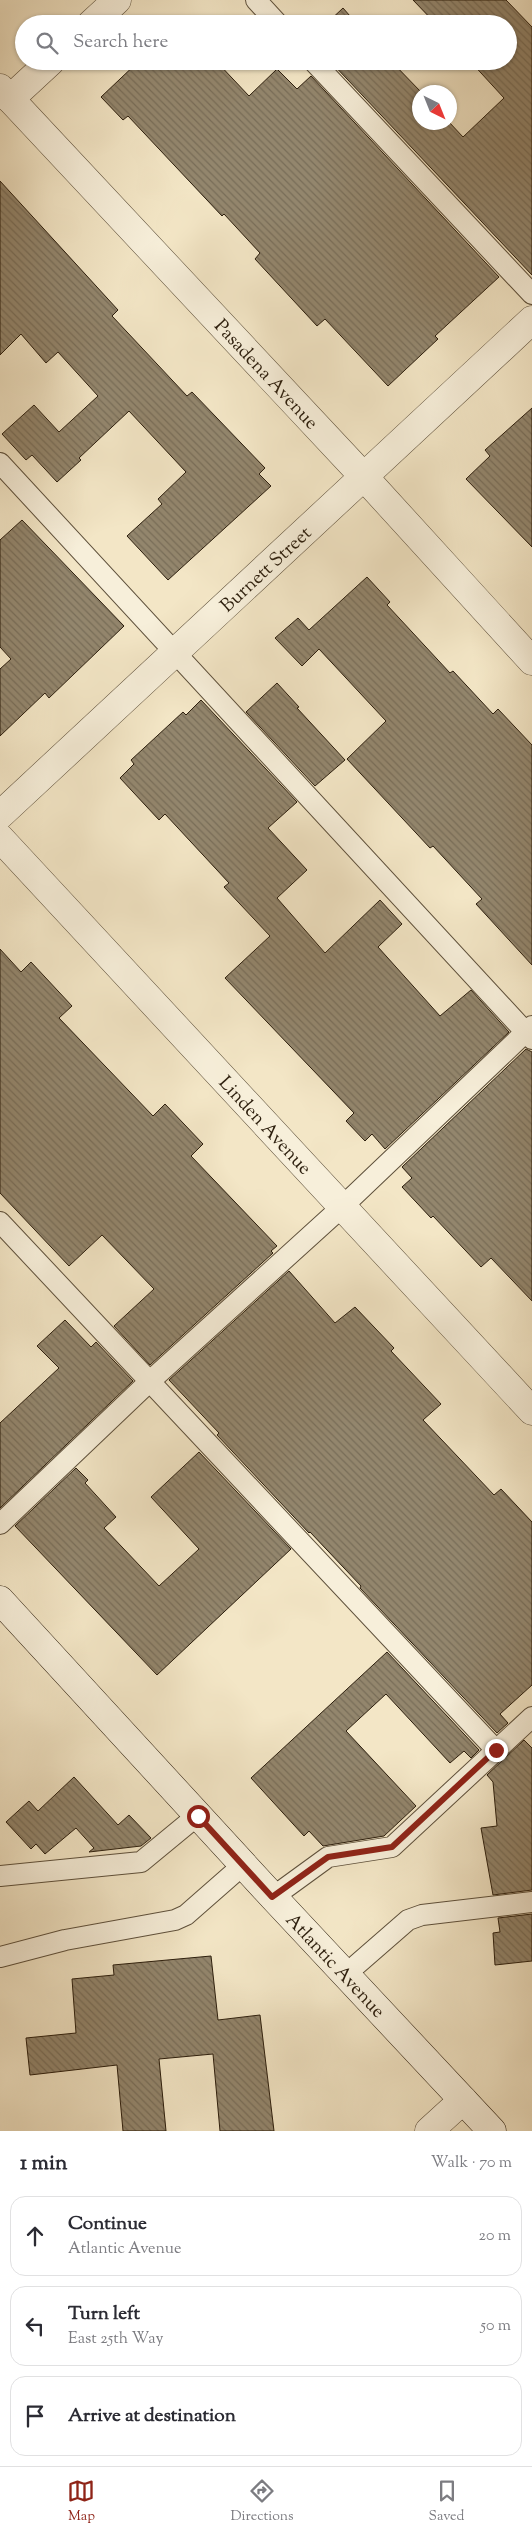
<!DOCTYPE html>
<html lang="en">
<head>
<meta charset="utf-8">
<style>
	:root { --surface:#fff; --page:#f2f2f3; --text:#2b2b33; --muted:#7c7c81; --line:#e1e1e2; --accent:#8f2418 }
	body { margin:0; font-family:"Sorts Mill Goudy",serif; background:var(--page); color:var(--text) }
	.compass { position:absolute; left:412px; top:85px; width:45px; height:45px; border-radius:50%; background:var(--surface); box-shadow:0 1px 4px #0004; rotate:137deg }
	.stop { position:absolute; width:15px; height:15px; margin:-11px; border:4px solid #8f2418; border-radius:50%; background:#fff }
	.stop.end { background:#8f2418; border-color:#fff; box-shadow:0 1px 5px #0008 }
	.list { margin:0; padding:0; list-style:none }
	h2 { display:flex; justify-content:space-between; align-items:center; height:65px; margin:0; padding:0 20px; font-size:21px }
	h2 small { font-size:16px; font-weight:400; color:var(--muted) }
	.list li { display:grid; grid-template-columns:32px 1fr auto; gap:15px; align-items:center; box-sizing:border-box; height:80px; margin:0 10px 10px; padding:0 10px; border:1px solid var(--line); border-radius:15px }
	.list b { display:block; font-size:19px; white-space:nowrap }
	.list p { margin:0; font-size:16px; white-space:nowrap; color:var(--muted) }
	.list em { font-size:16px; font-style:normal; color:var(--muted) }
	.icon { flex:none; width:28px; height:28px; fill:none; stroke:currentColor; stroke-width:2; stroke-linecap:round; stroke-linejoin:round }
	.map { position:relative; flex:none; width:532px; height:2131px; overflow:hidden }
	.search { position:absolute; background:var(--surface); box-shadow:0 1px 4px #0004; left:15px; right:15px; top:15px; height:55px; display:flex; align-items:center; gap:12px; box-sizing:border-box; padding:0 18px; border-radius:28px; color:var(--muted); font-size:19px }
	.sheet { height:335px; background:var(--surface) }
	nav { display:flex; justify-content:space-around; align-items:center; box-sizing:border-box; height:70px; border-top:1px solid var(--line); background:var(--surface); font-size:14px; color:var(--muted) }
	nav a { display:grid; justify-items:center; gap:2px }
	nav .on { color:var(--accent) }
	.map>svg:first-child { display:block }
	.building { fill:url(#building-back-hatch); stroke:#2c1e0d }
	.lines { fill:none; stroke-linecap:round; stroke-linejoin:round }
	.service-casing { stroke:#5e503b; stroke-width:22 }
	.minor-casing { stroke:#5e503b; stroke-width:29 }
	.secondary-casing { stroke:#2c1e0d; stroke-width:29 }
	.service { stroke:#f7efda; stroke-width:20 }
	.minor { stroke:#f7efda; stroke-width:28 }
	.secondary { stroke:#f7efda; stroke-width:28 }
	.route { stroke:#8f2418; stroke-width:6 }
	.labels { text-anchor:middle; stroke-width:4; stroke-linejoin:round; paint-order:stroke }
	.street-label { font-size:19px; fill:#2c1e0d; stroke:#f7efda }
</style>
</head>
<body>
<div class="map">
<svg width="532" height="2131" viewBox="0 0 532 2131">
	<defs>
		<pattern id="building-back-hatch" width="6" height="6" patternUnits="userSpaceOnUse" patternTransform="scale(1.25)"><rect width="6" height="6" fill="#93866d"/><path d="M-1 5l2 2M0 0l6 6M5-1l2 2" fill="none" stroke="#786d58"/></pattern>
	</defs>
	<rect width="100%" height="100%" fill="#f3e6c6"/>
	<filter id="stains"><feTurbulence type="fractalNoise" baseFrequency=".004" numOctaves="4"/><feColorMatrix values="0 0 0 0 .2 0 0 0 0 .09 0 0 0 0 .02 0 0 0 .5 -.17"/></filter>
	<radialGradient id="worn" r=".72"><stop offset=".6" stop-color="#630" stop-opacity="0"/><stop offset="1" stop-color="#630" stop-opacity=".3"/></radialGradient>
	<g class="building">
		<path d="M413,0h93l26,27v248l-202,-214h61l30,31 -1,30h29l14,15 41,-39 -34,-37h38v-37h-72z"/>
		<path d="M343,8l14,16h-31z"/>
		<path d="M139,61h77l33,35 28,-27 20,20 14,-13 188,201 -64,59 3,3 -50,47 -63,-67 -8,7 -62,-67 5,-6 -36,-39 -2,2 -94,-100 -5,4 -22,-23z"/>
		<path d="M0,181l118,129 -6,6 75,80 5,-4 73,76 -6,6 12,12 -103,94 -41,-44 35,-32 -4,-5 28,-27 -57,-61 -50,47 2,2 -24,22 -25,-27 -6,5 -24,-26 32,-29 25,27 39,-36 -40,-44 -12,11 -25,-29 -21,21z"/>
		<path d="M532,408v139l-66,-68 24,-23 -5,-6z"/>
		<path d="M22,520l102,106 -75,72 -4,-5 -45,43v-67l11,-10 -11,-12v-107z"/>
		<path d="M367,577l23,25 -3,3 63,68 3,-2 40,43 5,-5 34,36v220l-56,-61 6,-5 -49,-53 -3,2 -83,-89 39,-38 -67,-72 -17,17 -27,-28 23,-20 11,12z"/>
		<path d="M277,683l22,24 -2,1 48,52 -30,26 -69,-74z"/>
		<path d="M201,700l96,102 -29,26 39,42 -30,28 48,55 55,-53 22,24 -24,23 62,69 31,-26 38,42 -124,117 -13,-15 -7,7 -19,-20 8,-8 -129,-135 45,-42 -46,-49 5,-4 -64,-69 -6,6 -39,-42 14,-14 -3,-4 52,-48 3,3z"/>
		<path d="M0,949l21,23 10,-10 41,44 -13,12 94,98 12,-12 38,40 -12,12 86,90 -6,5 2,2 -123,112 -36,-39 40,-37 -52,-54 -33,31 -69,-73z"/>
		<path d="M526,1049l6,3v249l-41,-43 -10,9 -48,-51 -2,2 -29,-31 10,-9 -10,-11z"/>
		<path d="M289,1271l46,52 20,-16 39,41 -3,3 50,53 -18,16 71,75 7,-6 31,33v163l-32,29 8,9 -11,10 -137,-145 1,-2 -51,-54 -1,1 -92,-98 2,-2 -50,-53z"/>
		<path d="M65,1320l26,27 5,-5 37,39 -133,127v-85l59,-55 -22,-22z"/>
		<path d="M199,1452l92,97 -134,126 -142,-149 61,-58 12,12 -3,3 31,34 -12,11 55,58 40,-37 -48,-52z"/>
		<path d="M387,1652l92,98 -8,8 -7,-7 -14,12 -64,-69 -40,37 70,75 -32,30 -61,10 -14,-15 -5,5 -53,-58z"/>
		<path d="M524,1740l8,8v142l-39,5 -12,-67 16,-2 -4,-44 -6,-7z"/>
		<path d="M74,1777l44,48 11,-10 22,23 -10,8 -52,6 5,-4 -18,-20 -31,26 -9,-10 -5,5 -25,-27 23,-21 9,10z"/>
		<path d="M532,1914v47l-37,4 -2,-32 7,-1 -2,-14z"/>
		<path d="M211,1956l7,64 42,-5 14,116h-54l-7,-77 -54,5 7,72h-43l-6,-66 -87,10 -4,-37 50,-5 -4,-54 42,-4 -1,-10z"/>
	</g>
	<g class="lines">
		<g class="service-casing">
			<g id="service">
				<path d="M256,0l22,24"/>
				<path d="M313,61l219,233"/>
				<path d="M0,463l532,576"/>
				<path d="M0,1222l496,528"/>
				<path d="M0,1524l149,-142 194,-176 189,-180"/>
				<path d="M0,1876l141,-14 57,-47"/>
				<path d="M273,1897l55,-40 64,-10 140,-130"/>
				<path d="M0,1957l65,-17 110,-20 11,-5 57,-50"/>
				<path d="M346,1974l62,-54 14,-5 110,-13"/>
			</g>
		</g>
		<g class="minor-casing">
			<g id="minor">
				<path d="M91,24l26,-24"/>
				<path id="s1" d="M0,88l365,390 167,183"/>
				<path d="M10,99l41,-38"/>
				<path id="s2" d="M0,815l532,-495"/>
				<path id="s3" d="M0,838l532,573"/>
				<path d="M429,2131l34,-31"/>
			</g>
		</g>
		<g class="secondary-casing">
			<g id="secondary">
				<path id="s4" d="M0,1600l273,297 219,234"/>
			</g>
		</g>
		<use href="#service" class="service"/>
		<use href="#minor" class="minor"/>
		<use href="#secondary" class="secondary"/>
	</g>
	<g class="lines">
		<path class="route" d="M198,1816l74,81 56,-40 64,-10 104,-97"/>
	</g>
	<g class="labels">
		<g class="street-label">
			<text dy="7" stroke="none"><textPath href="#s1" startOffset="391">Pasadena Avenue</textPath></text>
			<text dy="7" stroke="none"><textPath href="#s2" startOffset="362">Burnett Street</textPath></text>
			<text dy="7" stroke="none"><textPath href="#s3" startOffset="391">Linden Avenue</textPath></text>
			<text dy="7" stroke="none"><textPath href="#s4" startOffset="496">Atlantic Avenue</textPath></text>
		</g>
	</g>
	<rect width="100%" height="100%" filter="url(#stains)"/>
	<rect width="100%" height="100%" fill="url(#worn)"/>
</svg>
<svg class="compass" viewBox="-18 -18 36 36"><path d="M0-13l5 13h-10z" fill="#e53935"/><path d="M0 13l5-13h-10z" fill="#7c7c81"/></svg>
<div class="stop" style="left:198px;top:1816px"></div>
<div class="stop end" style="left:496px;top:1750px"></div>
<div class="search"><svg class="icon" aria-label="search" viewBox="0 0 24 24"><circle cx="10" cy="10" r="6"/><path d="M15 15l6 6"/></svg>Search here</div>
</div>
<section class="sheet">
<h2>1 min<small>Walk · 70 m</small></h2>
<ul class="list">
<li><svg class="icon" aria-label="ahead" viewBox="0 0 24 24"><path d="M12 20V5M6 11l6-6 6 6"/></svg><div><b>Continue</b><p>Atlantic Avenue</p></div><em>20 m</em></li>
<li><svg class="icon" aria-label="left" viewBox="0 0 24 24"><path d="M17 20v-9H6M10 6l-5 5 5 5"/></svg><div><b>Turn left</b><p>East 25th Way</p></div><em>50 m</em></li>
<li><svg class="icon" aria-label="arrive" viewBox="0 0 24 24"><path d="M6 21V4h12l-3 4 3 4H6"/></svg><div><b>Arrive at destination</b></div></li>
</ul>
</section>
<nav>
<a class="on"><svg class="icon" aria-label="map" viewBox="0 0 24 24"><path d="M3 6l6-2 6 2 6-2v14l-6 2-6-2-6 2zM9 4v14M15 6v14"/></svg>Map</a>
<a><svg class="icon" aria-label="directions" viewBox="0 0 24 24"><path d="M12 3l9 9-9 9-9-9zM9 14v-3h6M13 9l2 2-2 2"/></svg>Directions</a>
<a><svg class="icon" aria-label="saved" viewBox="0 0 24 24"><path d="M7 4h10v16l-5-4-5 4z"/></svg>Saved</a>
</nav>
</body>
</html>
